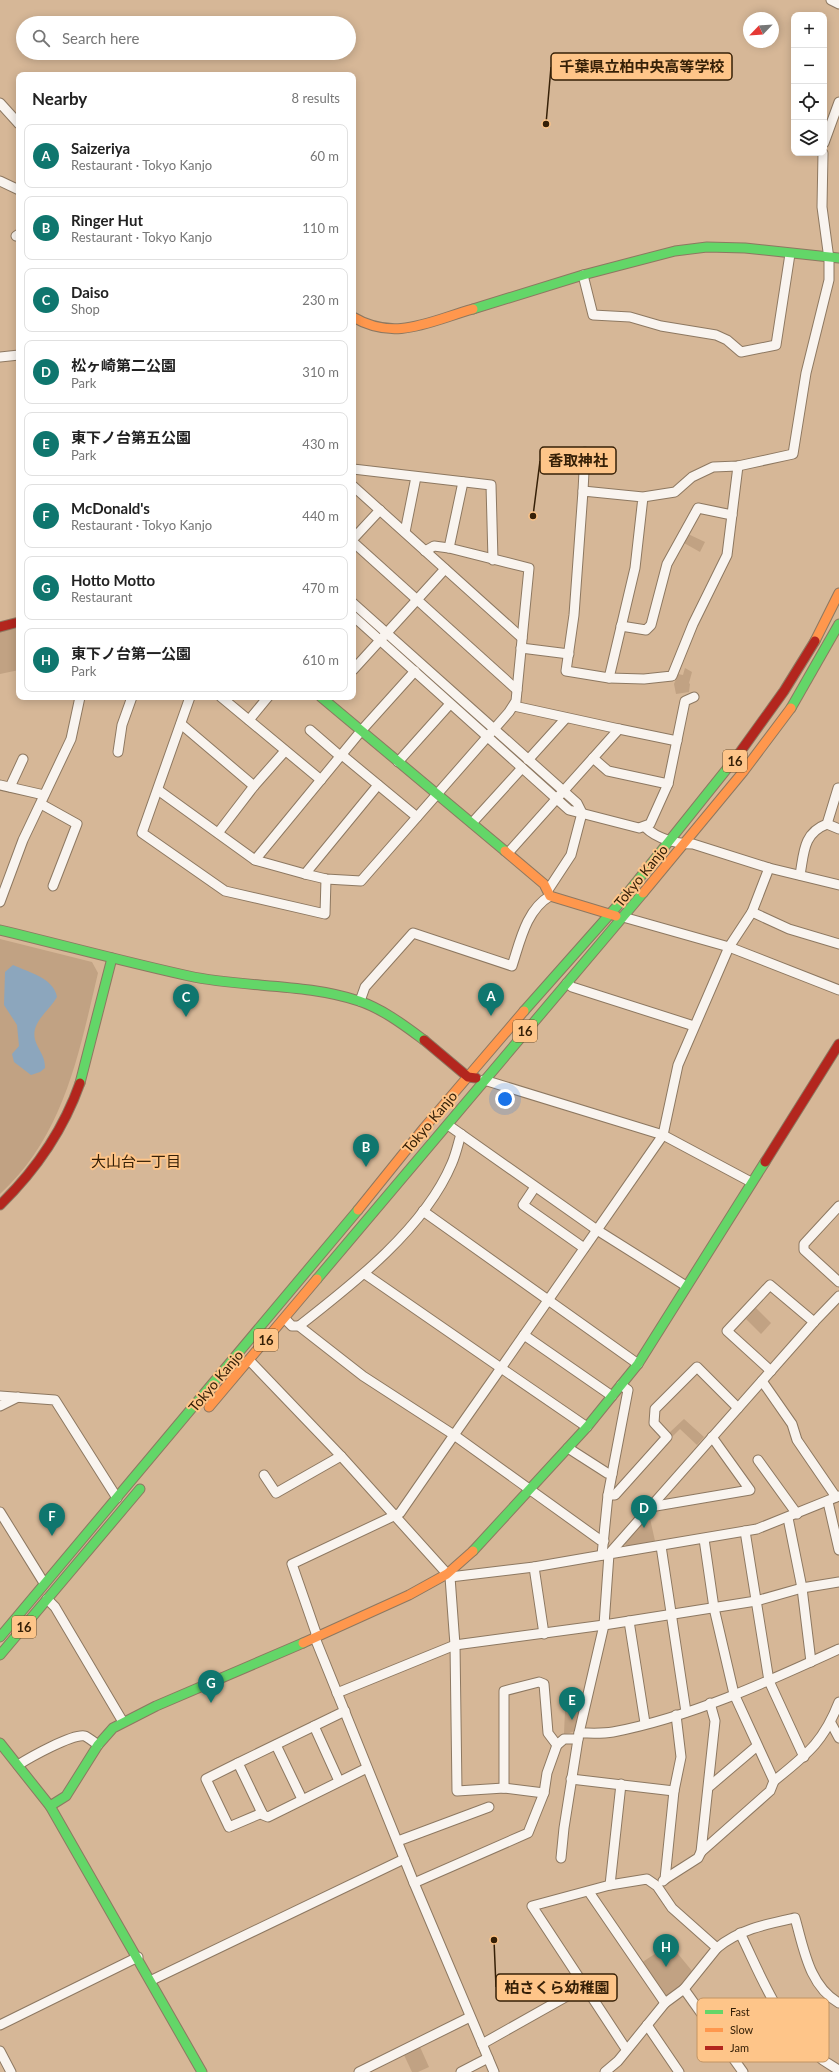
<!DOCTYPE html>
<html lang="en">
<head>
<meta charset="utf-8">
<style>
	:root { --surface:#fff; --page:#f2f2f2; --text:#222; --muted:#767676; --line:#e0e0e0; --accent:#0f766e }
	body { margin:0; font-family:Lato,"Noto Sans JP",sans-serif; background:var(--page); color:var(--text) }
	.controls { position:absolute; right:12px; top:12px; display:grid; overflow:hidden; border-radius:8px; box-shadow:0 2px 10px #0003 }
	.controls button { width:36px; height:36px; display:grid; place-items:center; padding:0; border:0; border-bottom:1px solid var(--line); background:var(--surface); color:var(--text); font:20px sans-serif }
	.compass { position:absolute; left:743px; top:12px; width:36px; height:36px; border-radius:50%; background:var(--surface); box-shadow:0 2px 10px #0003; rotate:245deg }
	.you { position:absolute; left:505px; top:1099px; width:14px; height:14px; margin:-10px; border:3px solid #fff; border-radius:50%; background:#1a73e8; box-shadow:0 0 0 6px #1a73e833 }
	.badge { display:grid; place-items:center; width:26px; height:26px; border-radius:50%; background:var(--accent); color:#fff; font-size:13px; font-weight:700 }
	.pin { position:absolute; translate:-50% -33px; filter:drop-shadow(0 1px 2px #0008) }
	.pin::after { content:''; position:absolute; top:21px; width:14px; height:12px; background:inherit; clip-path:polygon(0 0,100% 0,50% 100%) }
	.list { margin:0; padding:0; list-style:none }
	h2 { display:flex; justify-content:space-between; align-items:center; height:52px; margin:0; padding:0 16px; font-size:17px }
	h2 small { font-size:13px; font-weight:400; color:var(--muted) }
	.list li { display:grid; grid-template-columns:26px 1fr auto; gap:12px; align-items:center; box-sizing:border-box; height:64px; margin:0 8px 8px; padding:0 8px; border:1px solid var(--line); border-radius:8px }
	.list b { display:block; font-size:15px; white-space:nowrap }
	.list p { margin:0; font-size:13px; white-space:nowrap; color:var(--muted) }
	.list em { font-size:13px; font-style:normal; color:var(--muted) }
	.icon { flex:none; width:22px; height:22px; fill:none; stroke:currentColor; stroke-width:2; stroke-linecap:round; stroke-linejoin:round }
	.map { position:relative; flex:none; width:839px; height:2072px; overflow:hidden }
	.search { position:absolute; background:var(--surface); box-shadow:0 2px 10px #0003; left:16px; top:16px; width:340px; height:44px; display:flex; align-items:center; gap:10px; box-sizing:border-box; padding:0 14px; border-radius:22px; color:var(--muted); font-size:15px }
	.panel { position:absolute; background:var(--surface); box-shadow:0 2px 10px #0003; left:16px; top:72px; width:340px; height:628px; border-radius:8px }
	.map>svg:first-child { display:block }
	.green { fill:#c1a283 }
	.water { fill:#8ca6bd }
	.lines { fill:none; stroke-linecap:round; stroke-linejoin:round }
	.street-casing { stroke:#8d7861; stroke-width:11 }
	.fast-casing { stroke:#8d7861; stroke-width:11 }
	.slow-casing { stroke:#8d7861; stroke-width:11 }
	.jam-casing { stroke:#8d7861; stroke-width:11 }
	.street { stroke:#f9f4ef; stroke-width:9 }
	.fast { stroke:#63d668; stroke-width:9 }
	.slow { stroke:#ff974d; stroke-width:9 }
	.jam { stroke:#b3261e; stroke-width:9 }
	.labels { text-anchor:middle; stroke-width:4; stroke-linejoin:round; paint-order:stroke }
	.shield { fill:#fec589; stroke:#72522e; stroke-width:1 }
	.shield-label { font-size:13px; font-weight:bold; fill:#362007 }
	.street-label { font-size:14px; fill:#362007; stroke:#fec589 }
	.neighbourhood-label { font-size:15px; fill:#362007; stroke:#fec589 }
	.key { fill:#fec589; stroke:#c29462; stroke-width:1 }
	.key-label { font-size:11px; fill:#362007 }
	.leader { fill:none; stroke:#362007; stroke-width:1.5 }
	.callout-dot { fill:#362007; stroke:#fec589; stroke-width:1.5 }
	.callout { fill:#fec589; stroke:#362007; stroke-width:1.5 }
	.callout-label { font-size:15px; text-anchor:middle; font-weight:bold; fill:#362007 }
</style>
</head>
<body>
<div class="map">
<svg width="839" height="2072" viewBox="0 0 839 2072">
	<rect width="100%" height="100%" fill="#d6b797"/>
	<g class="green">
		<path d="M688,534l17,8 -5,10 -16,-9z"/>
		<path d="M19,628v42l-19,4v-42z"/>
		<path d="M685,668l7,4 -3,11 1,1 -1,8 -13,2 -2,-10 4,-10 5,1z"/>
		<path d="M0,939l92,23 6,11c-19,80 -34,163 -98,221z"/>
		<path d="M756,1308l15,15 -10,11 -15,-15z"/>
		<path d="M684,1419l20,18 -7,8 -17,-16 -8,8 -3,-4z"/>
		<path d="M649,1514l6,27 -29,5 -2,-4z"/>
		<path d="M581,1709c-3,16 0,23 -17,25l1,-24z"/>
		<path d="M670,1944l22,27 -12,17 -14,10 -25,-35z"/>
		<path d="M420,2047l9,20 -11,5h-6l-8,-17z"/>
	</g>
	<path class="water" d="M13,965c15,7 41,13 44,32 -9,16 -30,27 -20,48 4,9 8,12 8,23l-5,4 -9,3 -17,-13 -2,-8 7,-8 -2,-21 -13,-20 1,-33z"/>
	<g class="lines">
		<g class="street-casing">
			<g id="street">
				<path d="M831,0l8,4"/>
				<path d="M0,103l19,21"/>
				<path d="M824,143l15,-41"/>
				<path d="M0,181l19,9"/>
				<path d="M16,236l3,-2"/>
				<path d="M583,275l10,40 37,2 31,9 55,9 11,5 14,12 35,-7 14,-91"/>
				<path d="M0,357l19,-2"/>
				<path d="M353,469l138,16 2,75"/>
				<path d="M353,486l169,152"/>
				<path d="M583,491l2,-39"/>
				<path d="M643,497l-8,71 -26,110 -43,-7 8,-56 9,-124 60,6 32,-5 17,-15 21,-10 25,-1 55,-12 13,-81 23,-93v-21l-7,-52 1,-54"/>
				<path d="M405,532l11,-55"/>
				<path d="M353,539l27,-29"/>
				<path d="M353,542l164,148"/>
				<path d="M449,548l14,-66"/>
				<path d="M353,603l224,200 5,10 -11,42 -23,35"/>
				<path d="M353,616l216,194 70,18 11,-4 18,-40 17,-83 9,-4"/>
				<path d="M621,626l25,4 5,-5 16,-61 31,-56 34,7"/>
				<path d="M521,648l48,6"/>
				<path d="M353,670l92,-101"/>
				<path d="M609,678l35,1 28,-3 21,-52 34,-69 11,-89"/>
				<path d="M190,697l-48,136 83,58 100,23 1,-35"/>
				<path d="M221,697l100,83"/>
				<path d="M249,720l19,-23"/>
				<path d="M181,724l73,62"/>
				<path d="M619,729l58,12"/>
				<path d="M310,730l30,26"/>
				<path d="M118,752l4,-27 10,-28"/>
				<path d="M342,755l75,62"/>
				<path d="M593,758l15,13 60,13"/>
				<path d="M528,760l38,-42"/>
				<path d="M398,762l52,-58"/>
				<path d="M0,785l44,10"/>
				<path d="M10,787l13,-28"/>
				<path d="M158,790l97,70 50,14 21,5 35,2 148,-169 7,-11 13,-133 -80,-20 -15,-2 -9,5"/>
				<path d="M41,804l36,20 -24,62"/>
				<path d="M472,823l50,-55"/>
				<path d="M827,824l12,5"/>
				<path d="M645,827c12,12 32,17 48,17l76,24 70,17"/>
				<path d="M218,833l36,-47 31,-35"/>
				<path d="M508,853l111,-124 -105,-23"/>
				<path d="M255,860l106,-129 54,-60"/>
				<path d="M305,874l73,-89"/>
				<path d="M800,875c4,-22 3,-42 27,-51l11,-36"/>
				<path d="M0,902l23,-62 48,-101 9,-42"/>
				<path d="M752,912l37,17 50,15"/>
				<path d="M623,917l106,30 110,43"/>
				<path d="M567,983l5,4 122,39"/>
				<path d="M360,1001l5,-14 48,-54 99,33c8,-24 14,-56 38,-70"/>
				<path d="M484,1080l179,55 88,47"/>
				<path d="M448,1125l149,105 89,56"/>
				<path d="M535,1187l-12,18 61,43"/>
				<path d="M839,1206l-35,38v6l35,32"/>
				<path d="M423,1211l215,153"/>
				<path d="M365,1274l136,94 162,-233 15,-70 51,-118 23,-35 17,-44"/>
				<path d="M285,1319l7,7h7l64,50 91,59 47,-67 86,59"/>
				<path d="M299,1326c54,-42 126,-98 153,-163 4,-9 6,-19 9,-29"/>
				<path d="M524,1335l88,61"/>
				<path d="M249,1360l92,96 109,121 84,-10 75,-13 205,-232 25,-26"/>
				<path d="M771,1371l-44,-40 43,-46 44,37"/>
				<path d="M762,1381l30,43 5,16 39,57"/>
				<path d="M0,1396l55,4 62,98"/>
				<path d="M0,1406l18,-9"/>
				<path d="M568,1448l39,25 5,1"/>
				<path d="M758,1460l39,54"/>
				<path d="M264,1475l12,18 65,-37"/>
				<path d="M608,1495h7l52,-58 -13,-14 1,-14 42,-42 41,41"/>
				<path d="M828,1502l11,48"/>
				<path d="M650,1507l100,-17 -38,-53"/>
				<path d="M0,1512l44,71"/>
				<path d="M788,1518l14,70 9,74"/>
				<path d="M745,1531l24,150 35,76"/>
				<path d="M661,1546l25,166"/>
				<path d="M602,1555l6,-60 20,-105 -7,-5"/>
				<path d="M534,1567l10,67"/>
				<path d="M450,1577l5,68 2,146 47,-3 40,5"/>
				<path d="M47,1599l8,8 68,115"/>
				<path d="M629,1621l16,102"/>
				<path d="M337,1693l118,-48 149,-20 152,-24 46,-13 37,-6"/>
				<path d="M345,1711l-107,52 25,52 5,2 99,-49"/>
				<path d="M831,1723l8,15"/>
				<path d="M314,1726l25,55"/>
				<path d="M579,1733c11,0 23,1 34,-1 78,-15 154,-50 226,-83"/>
				<path d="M276,1745l26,54"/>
				<path d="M238,1763l-32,16 23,48 33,-14"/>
				<path d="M18,1765c11,-7 55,-32 67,-29 4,2 9,6 13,9"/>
				<path d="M571,1779l103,12"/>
				<path d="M774,1781c33,-27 49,-38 65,-79"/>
				<path d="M710,1786l47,-40"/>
				<path d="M504,1788v-97l35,-9 5,2 4,49 9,12"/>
				<path d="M398,1841l91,-34"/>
				<path d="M701,1852l14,-131 -5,-18"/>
				<path d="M561,1858l3,-30 15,-95 25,-108 5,-71 148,-25 82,-33"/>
				<path d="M665,1879l33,-21 3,-6 69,-61 4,-10 -40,-87 -20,-86 -10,-69"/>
				<path d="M663,1881l2,-2 9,-88 7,-34 -5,-42"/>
				<path d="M414,1883l114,-50 16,-40 3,-20 10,-28 7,-6h14"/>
				<path d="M610,1885l11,-101"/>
				<path d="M589,1892l76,111"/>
				<path d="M740,1933c26,53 44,108 99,137"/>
				<path d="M717,1948c23,-19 50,-24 78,-30 9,31 14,68 44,85"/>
				<path d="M152,1980l252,-121"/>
				<path d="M684,1989l59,83"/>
				<path d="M0,2025l138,-68"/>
				<path d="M647,2025l32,47"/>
				<path d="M482,2044l103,-58"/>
				<path d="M0,2051l11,21"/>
				<path d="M359,2072l111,-55"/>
				<path d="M461,2072l27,-14"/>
				<path d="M494,2072l-80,-189 -99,-245 1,-5 -24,-69 108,-51 54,-78 146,105 4,1"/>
				<path d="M605,2072l13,-11 47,-58 19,-14 33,-41 -45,-40 -15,-22 -10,-7 -37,6 -78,21 94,143"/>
			</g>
		</g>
		<g class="fast-casing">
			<g id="fast">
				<path d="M473,309l110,-34 92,-24 32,-4 38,1 94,10"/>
				<path d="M321,697l184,154"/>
				<path d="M791,708l48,-84"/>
				<path d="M0,930c63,15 125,32 189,46 55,12 117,7 170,25 24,8 46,25 65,39"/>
				<path d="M524,1011l94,-106 120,-150"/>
				<path d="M80,1083l32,-125"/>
				<path d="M317,1279l326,-386"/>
				<path d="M473,1551l114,-124 51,-63 127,-202"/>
				<path d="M0,1637l358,-427"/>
				<path d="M0,1655l140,-166"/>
				<path d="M0,1743l50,63 152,266"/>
				<path d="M50,1806l16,-10 32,-51 15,-17 43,-22 147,-63"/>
			</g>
		</g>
		<g class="slow-casing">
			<g id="slow">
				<path d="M353,317c42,25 77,4 120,-8"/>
				<path d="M815,641l24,-48"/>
				<path d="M505,851l39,33 6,12 66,20"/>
				<path d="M643,893l100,-121 48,-64"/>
				<path d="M358,1210l66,-82 100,-117"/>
				<path d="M209,1407l108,-128"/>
				<path d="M303,1643l106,-48 38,-21 26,-23"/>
			</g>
		</g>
		<g class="jam-casing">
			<g id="jam">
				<path d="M0,627l19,-5"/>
				<path d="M738,755l46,-64 31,-50"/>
				<path d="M424,1040l44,37 8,1"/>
				<path d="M765,1162l74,-118"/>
				<path d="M0,1205c36,-35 63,-74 80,-122"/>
			</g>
		</g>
		<use href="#street" class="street"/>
		<use href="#fast" class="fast"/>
		<use href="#slow" class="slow"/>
		<use href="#jam" class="jam"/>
	</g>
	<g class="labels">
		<g class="shield">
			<rect x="723" y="750" width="24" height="22" rx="3"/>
			<rect x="513" y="1020" width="24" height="22" rx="3"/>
			<rect x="254" y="1329" width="24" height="22" rx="3"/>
			<rect x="12" y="1616" width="24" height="22" rx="3"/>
		</g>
		<g class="shield-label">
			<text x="735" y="766">16</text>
			<text x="525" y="1036">16</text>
			<text x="266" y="1345">16</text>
			<text x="24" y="1632">16</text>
		</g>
		<g class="street-label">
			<text transform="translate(641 876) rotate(-51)" y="5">Tokyo Kanjo</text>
			<text transform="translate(430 1122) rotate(-50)" y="5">Tokyo Kanjo</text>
			<text transform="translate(216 1381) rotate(-50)" y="5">Tokyo Kanjo</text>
		</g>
		<g class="neighbourhood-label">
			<text x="136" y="1167">大山台一丁目</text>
		</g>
	</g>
	<rect x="697" y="1998" width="132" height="64" rx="6" class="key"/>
	<rect x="705" y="2010" width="18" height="4" fill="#63d668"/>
	<rect x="705" y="2028" width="18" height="4" fill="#ff974d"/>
	<rect x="705" y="2046" width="18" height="4" fill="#b3261e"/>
	<g class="key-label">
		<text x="730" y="2016">Fast</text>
		<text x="730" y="2034">Slow</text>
		<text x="730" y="2052">Jam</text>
	</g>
	<path class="leader" d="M546 124L551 67M533 516L540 461M494 1940L496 1987"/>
	<g class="callout-dot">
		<circle cx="546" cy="124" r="4"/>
		<circle cx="533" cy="516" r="4"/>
		<circle cx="494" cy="1940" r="4"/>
	</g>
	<g class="callout">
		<rect x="551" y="53" width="181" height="27" rx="4"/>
		<rect x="540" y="447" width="76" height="27" rx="4"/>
		<rect x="496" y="1974" width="121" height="27" rx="4"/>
	</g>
	<g class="callout-label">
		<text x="642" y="72">千葉県立柏中央高等学校</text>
		<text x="578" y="466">香取神社</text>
		<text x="557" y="1993">柏さくら幼稚園</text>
	</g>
</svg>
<div class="controls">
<button>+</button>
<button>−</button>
<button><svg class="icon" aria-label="locate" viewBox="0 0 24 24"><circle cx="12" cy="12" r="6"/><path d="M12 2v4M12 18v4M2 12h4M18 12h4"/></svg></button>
<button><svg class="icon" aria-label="layers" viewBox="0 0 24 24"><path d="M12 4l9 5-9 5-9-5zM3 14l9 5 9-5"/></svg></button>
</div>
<svg class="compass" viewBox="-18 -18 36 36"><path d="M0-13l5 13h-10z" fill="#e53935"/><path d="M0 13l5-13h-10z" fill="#767676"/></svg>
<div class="you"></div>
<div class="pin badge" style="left:491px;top:1016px">A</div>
<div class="pin badge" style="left:366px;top:1167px">B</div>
<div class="pin badge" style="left:186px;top:1017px">C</div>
<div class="pin badge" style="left:644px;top:1528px">D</div>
<div class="pin badge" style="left:572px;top:1720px">E</div>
<div class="pin badge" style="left:52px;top:1536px">F</div>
<div class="pin badge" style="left:211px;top:1703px">G</div>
<div class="pin badge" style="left:666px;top:1967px">H</div>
<div class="search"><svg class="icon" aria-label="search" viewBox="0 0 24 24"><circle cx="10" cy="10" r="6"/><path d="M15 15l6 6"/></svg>Search here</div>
<section class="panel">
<h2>Nearby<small>8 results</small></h2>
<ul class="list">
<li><span class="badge">A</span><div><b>Saizeriya</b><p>Restaurant · Tokyo Kanjo</p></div><em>60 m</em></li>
<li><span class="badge">B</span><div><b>Ringer Hut</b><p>Restaurant · Tokyo Kanjo</p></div><em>110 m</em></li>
<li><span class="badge">C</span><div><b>Daiso</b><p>Shop</p></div><em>230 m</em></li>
<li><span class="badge">D</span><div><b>松ヶ崎第二公園</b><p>Park</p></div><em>310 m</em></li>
<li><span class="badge">E</span><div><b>東下ノ台第五公園</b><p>Park</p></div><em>430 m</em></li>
<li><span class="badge">F</span><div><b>McDonald's</b><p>Restaurant · Tokyo Kanjo</p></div><em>440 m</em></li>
<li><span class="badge">G</span><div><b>Hotto Motto</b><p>Restaurant</p></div><em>470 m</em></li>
<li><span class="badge">H</span><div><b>東下ノ台第一公園</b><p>Park</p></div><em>610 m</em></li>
</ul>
</section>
</div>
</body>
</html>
